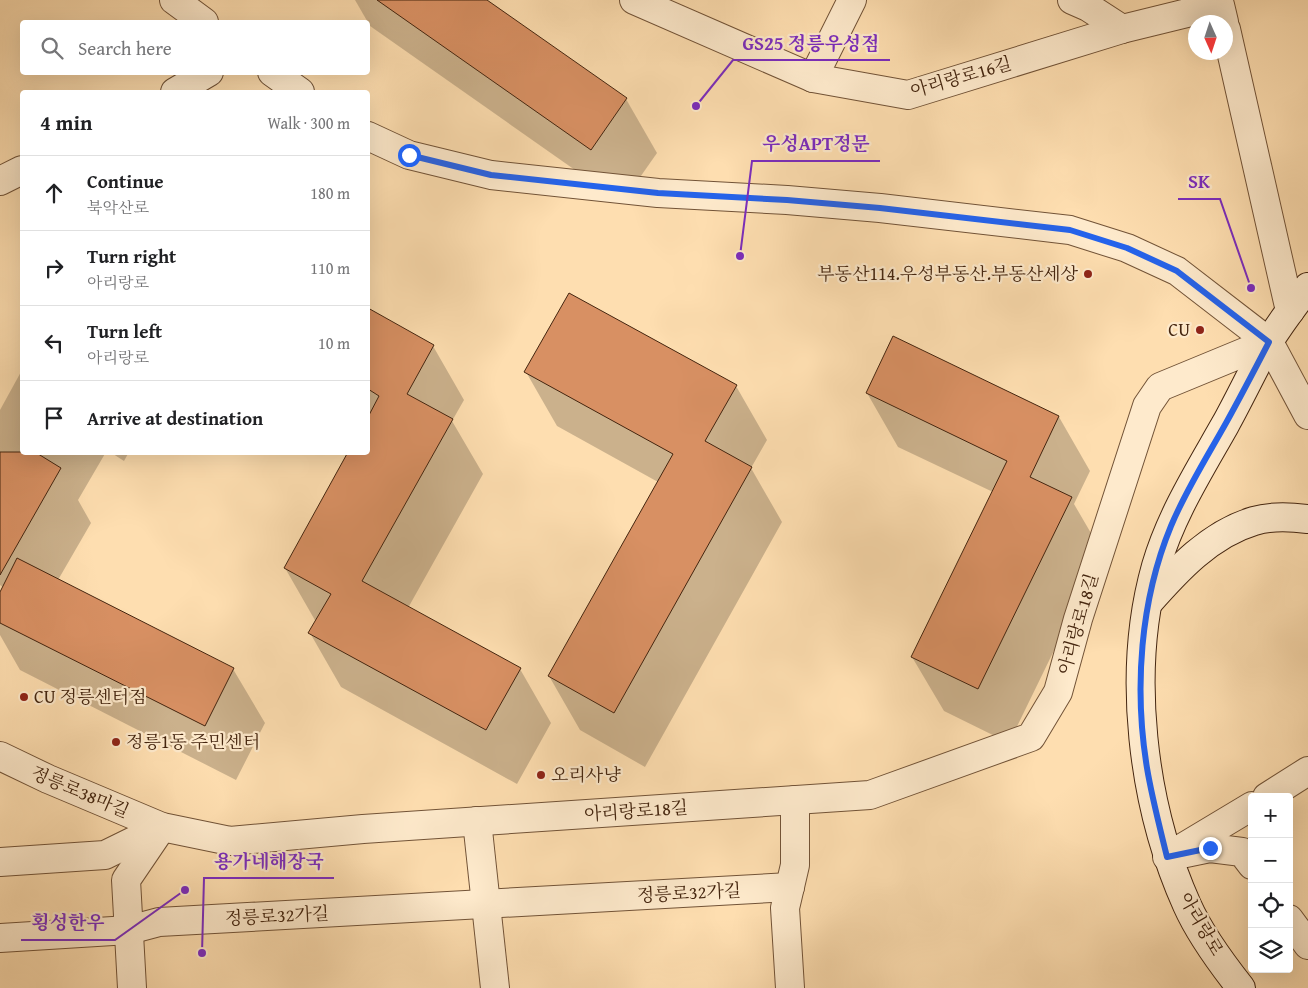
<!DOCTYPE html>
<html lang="en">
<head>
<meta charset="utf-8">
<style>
	:root { --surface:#fff; --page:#f6f6f6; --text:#202124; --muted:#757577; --line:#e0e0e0 }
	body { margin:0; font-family:"Gentium Book Plus","Noto Serif KR",serif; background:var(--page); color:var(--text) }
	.controls { position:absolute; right:15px; bottom:15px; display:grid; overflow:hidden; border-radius:5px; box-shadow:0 5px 20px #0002 }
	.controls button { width:45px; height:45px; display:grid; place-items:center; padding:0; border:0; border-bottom:1px solid var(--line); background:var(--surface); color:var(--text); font:25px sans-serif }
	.compass { position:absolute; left:1188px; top:15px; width:45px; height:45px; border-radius:50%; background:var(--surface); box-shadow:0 5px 20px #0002; rotate:177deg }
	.stop { position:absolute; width:15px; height:15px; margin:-11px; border:4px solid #2563eb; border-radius:50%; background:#fff }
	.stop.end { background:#2563eb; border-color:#fff; box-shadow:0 1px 5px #0008 }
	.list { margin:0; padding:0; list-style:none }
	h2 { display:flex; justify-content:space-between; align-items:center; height:65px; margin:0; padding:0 20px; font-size:21px }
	h2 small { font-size:16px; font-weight:400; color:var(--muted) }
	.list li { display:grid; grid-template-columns:32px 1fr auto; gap:15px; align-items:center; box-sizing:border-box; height:75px; padding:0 20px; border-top:1px solid var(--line) }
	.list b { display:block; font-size:19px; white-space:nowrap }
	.list p { margin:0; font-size:16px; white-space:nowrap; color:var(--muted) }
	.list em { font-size:16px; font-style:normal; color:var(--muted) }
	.icon { flex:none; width:28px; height:28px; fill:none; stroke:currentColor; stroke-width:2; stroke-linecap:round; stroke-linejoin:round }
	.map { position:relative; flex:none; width:1308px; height:988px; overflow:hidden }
	.search { position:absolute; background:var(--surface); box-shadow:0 5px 20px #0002; left:20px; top:20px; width:350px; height:55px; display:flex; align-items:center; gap:12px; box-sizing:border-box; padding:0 18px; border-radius:5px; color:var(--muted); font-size:19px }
	.panel { position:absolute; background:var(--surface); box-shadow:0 5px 20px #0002; left:20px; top:90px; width:350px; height:365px; border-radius:5px }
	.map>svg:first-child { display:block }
	.shadow { fill:#0003 }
	.building { fill:#d89063; stroke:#44250f }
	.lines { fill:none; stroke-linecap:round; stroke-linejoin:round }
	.minor-casing { stroke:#725337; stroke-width:30 }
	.tertiary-casing { stroke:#725337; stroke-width:30 }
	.secondary-casing { stroke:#44250f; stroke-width:30 }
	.minor { stroke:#feeacc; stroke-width:28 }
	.tertiary { stroke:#feeacc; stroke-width:28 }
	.secondary { stroke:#feeacc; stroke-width:28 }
	.route { stroke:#2563eb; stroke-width:6 }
	.poi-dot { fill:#8f2418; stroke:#feeacc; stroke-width:2 }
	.labels { text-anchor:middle; stroke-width:4.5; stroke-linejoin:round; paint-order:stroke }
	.street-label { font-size:18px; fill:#44250f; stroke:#feeacc }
	.poi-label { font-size:18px; fill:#44250f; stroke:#feeacc; text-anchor:start }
	.leader { fill:none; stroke:#7b2cbf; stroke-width:2 }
	.callout-dot { fill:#7b2cbf; stroke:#feeacc; stroke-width:2 }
	.callout-label { font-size:19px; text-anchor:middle; font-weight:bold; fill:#7b2cbf; stroke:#feeacc; stroke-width:4.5; stroke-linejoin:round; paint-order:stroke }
</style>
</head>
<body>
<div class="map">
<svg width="1308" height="988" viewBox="0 0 1308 988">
	<rect width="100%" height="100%" fill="#fedeb0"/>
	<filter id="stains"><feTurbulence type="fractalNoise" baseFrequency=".004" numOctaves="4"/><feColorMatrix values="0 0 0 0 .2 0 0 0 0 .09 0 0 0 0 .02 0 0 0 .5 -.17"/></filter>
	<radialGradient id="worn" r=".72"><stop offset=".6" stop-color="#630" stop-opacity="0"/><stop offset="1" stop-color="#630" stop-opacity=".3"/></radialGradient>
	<g class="shadow">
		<path d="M355,0h130l141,99 31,54 -35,50 -252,-177z"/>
		<path d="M368,310l65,36 31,54 -12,21 31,53 -75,134 112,61 31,54 -34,61 -176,-97 -31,-54 6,-11 -31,-54 83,-116z"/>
		<path d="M894,337l165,80 31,54 -16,33 28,48 -93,191 -65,-32 -32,-54 81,-165 -95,-45 -31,-54z"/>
		<path d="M22,370v82h84l-28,48 13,23 -33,57 175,89 32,54 -29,57 -216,-110 -20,-35v-40l4,-7 -4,-3v-175z"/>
		<path d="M526,372l210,14 31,54 -16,28 31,54 -137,245 -65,-37 -31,-54 109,-194 -101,-56z"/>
		<path d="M110,452h19l-5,9z"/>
	</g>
	<g class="building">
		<path d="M377,0h110l140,98 -36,52z"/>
		<path d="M569,293l168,92 -32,56 47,26 -138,246 -66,-37 125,-222 -149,-82z"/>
		<path d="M368,308l66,37 -27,49 46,25 -91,162 159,87 -35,62 -178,-97 23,-39 -47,-26 64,-116h20v-35l11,-21 -11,-7z"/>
		<path d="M893,336l166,80 -29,61 42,20 -94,192 -67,-32 96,-196 -141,-68z"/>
		<path d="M0,452h35l26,16 -61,107z"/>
		<path d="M17,558l217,110 -29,58 -205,-103v-31z"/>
	</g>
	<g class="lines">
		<g class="minor-casing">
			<g id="minor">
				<path d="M634,0l179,78 95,17 214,-66 98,-24 4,17"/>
				<path d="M1072,0l16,7 34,22"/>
				<path d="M1226,29l64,282"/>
				<path d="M813,78l39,-78"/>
				<path d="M175,92l34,-20"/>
				<path d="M0,181l22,-11"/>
				<path d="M0,756l48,23 114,48 68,14 133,-12 507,-34 161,-58 27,-45 20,-73 69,-213 13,-19 109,-45"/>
				<path d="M1267,797l41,-26"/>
				<path d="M477,821l18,167"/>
				<path d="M1181,854l29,-6 32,4 10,13"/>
				<path d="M1167,857l85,-51"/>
				<path d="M0,862l105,-7 55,-27"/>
				<path d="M1289,919l19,26"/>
				<path d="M0,938l129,-8 30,-8 631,-35"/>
				<path d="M132,988l-6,-108 36,-53"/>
				<path d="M790,988l-5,-80 10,-43v-65"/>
			</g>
		</g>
		<g class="tertiary-casing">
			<g id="tertiary">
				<path d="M174,0l30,22"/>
				<path d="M272,72l28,20"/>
				<path d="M368,136l41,19 82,20 167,18 129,7 93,8 190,22 57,18 50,23 92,71 39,73"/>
			</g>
		</g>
		<g class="secondary-casing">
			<g id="secondary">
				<path d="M1148,603c29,-33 62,-69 106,-82 16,-5 38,-4 54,-2"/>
				<path d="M1241,988c-19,-24 -42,-56 -54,-83 -45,-100 -61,-233 -31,-339 15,-51 43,-95 69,-141 15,-27 28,-55 43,-82 12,-19 26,-38 40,-56"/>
			</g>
		</g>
		<use href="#minor" class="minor"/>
		<use href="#tertiary" class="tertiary"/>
		<use href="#secondary" class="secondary"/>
	</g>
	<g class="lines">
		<path class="route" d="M409,155l82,20 167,18 129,7 93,8 190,22 57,18 50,23 92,71c-14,27 -28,54 -43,81 -19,34 -40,67 -55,103 -31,75 -37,163 -24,242 5,30 13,60 20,89l43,-9"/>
	</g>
	<g class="poi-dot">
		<circle cx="1088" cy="274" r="5"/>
		<circle cx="1200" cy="330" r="5"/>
		<circle cx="24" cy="697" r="5"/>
		<circle cx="116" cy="742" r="5"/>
		<circle cx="541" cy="775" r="5"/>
	</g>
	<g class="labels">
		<g class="street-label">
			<text transform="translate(961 77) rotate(-16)" y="6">아리랑로16길</text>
			<text transform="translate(1078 624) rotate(-74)" y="6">아리랑로18길</text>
			<text transform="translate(80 792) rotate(23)" y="6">정릉로38마길</text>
			<text transform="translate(636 811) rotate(-4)" y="6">아리랑로18길</text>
			<text transform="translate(689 893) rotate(-3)" y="6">정릉로32가길</text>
			<text transform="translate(277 916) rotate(-3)" y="6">정릉로32가길</text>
			<text transform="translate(1201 924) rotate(60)" y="6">아리랑로</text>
		</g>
		<g class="poi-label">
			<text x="1078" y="280" text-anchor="end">부동산114.우성부동산.부동산세상</text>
			<text x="1190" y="336" text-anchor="end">CU</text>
			<text x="34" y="703">CU 정릉센터점</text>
			<text x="126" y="748">정릉1동 주민센터</text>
			<text x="551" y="781">오리사냥</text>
		</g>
	</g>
	<path class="leader" d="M696 106L733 60H890M740 256L752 161H880M1251 288L1220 199H1178M202 953L204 878H334M185 890L115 940H21"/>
	<g class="callout-dot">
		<circle cx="696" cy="106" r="5"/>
		<circle cx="740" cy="256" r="5"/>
		<circle cx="1251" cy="288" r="5"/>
		<circle cx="202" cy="953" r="5"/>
		<circle cx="185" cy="890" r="5"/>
	</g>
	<g class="callout-label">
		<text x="811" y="50">GS25 정릉우성점</text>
		<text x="816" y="150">우성APT정문</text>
		<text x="1199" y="188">SK</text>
		<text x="269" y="868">용가네해장국</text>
		<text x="68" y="929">횡성한우</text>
	</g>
	<rect width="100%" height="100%" filter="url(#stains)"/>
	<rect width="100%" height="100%" fill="url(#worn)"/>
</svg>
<div class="controls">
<button>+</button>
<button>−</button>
<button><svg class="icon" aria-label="locate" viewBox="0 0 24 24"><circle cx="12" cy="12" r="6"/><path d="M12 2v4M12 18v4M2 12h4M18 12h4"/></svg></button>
<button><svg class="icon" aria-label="layers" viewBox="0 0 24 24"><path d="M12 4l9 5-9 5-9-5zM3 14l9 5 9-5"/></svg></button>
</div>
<svg class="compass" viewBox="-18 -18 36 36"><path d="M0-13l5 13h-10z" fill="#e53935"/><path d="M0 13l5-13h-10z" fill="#757577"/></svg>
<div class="stop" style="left:409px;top:155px"></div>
<div class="stop end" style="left:1210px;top:848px"></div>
<div class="search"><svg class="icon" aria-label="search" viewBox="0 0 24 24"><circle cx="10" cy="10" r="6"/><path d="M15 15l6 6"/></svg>Search here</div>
<section class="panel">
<h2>4 min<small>Walk · 300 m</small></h2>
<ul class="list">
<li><svg class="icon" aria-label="ahead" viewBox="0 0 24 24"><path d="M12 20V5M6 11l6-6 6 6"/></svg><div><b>Continue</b><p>북악산로</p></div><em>180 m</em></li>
<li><svg class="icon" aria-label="right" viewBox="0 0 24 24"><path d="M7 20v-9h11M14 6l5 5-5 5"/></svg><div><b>Turn right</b><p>아리랑로</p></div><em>110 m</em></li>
<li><svg class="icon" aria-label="left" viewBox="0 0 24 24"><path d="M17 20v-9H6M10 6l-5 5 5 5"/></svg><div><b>Turn left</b><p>아리랑로</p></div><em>10 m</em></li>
<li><svg class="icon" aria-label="arrive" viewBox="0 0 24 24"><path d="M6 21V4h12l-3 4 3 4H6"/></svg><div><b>Arrive at destination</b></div></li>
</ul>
</section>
</div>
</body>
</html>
